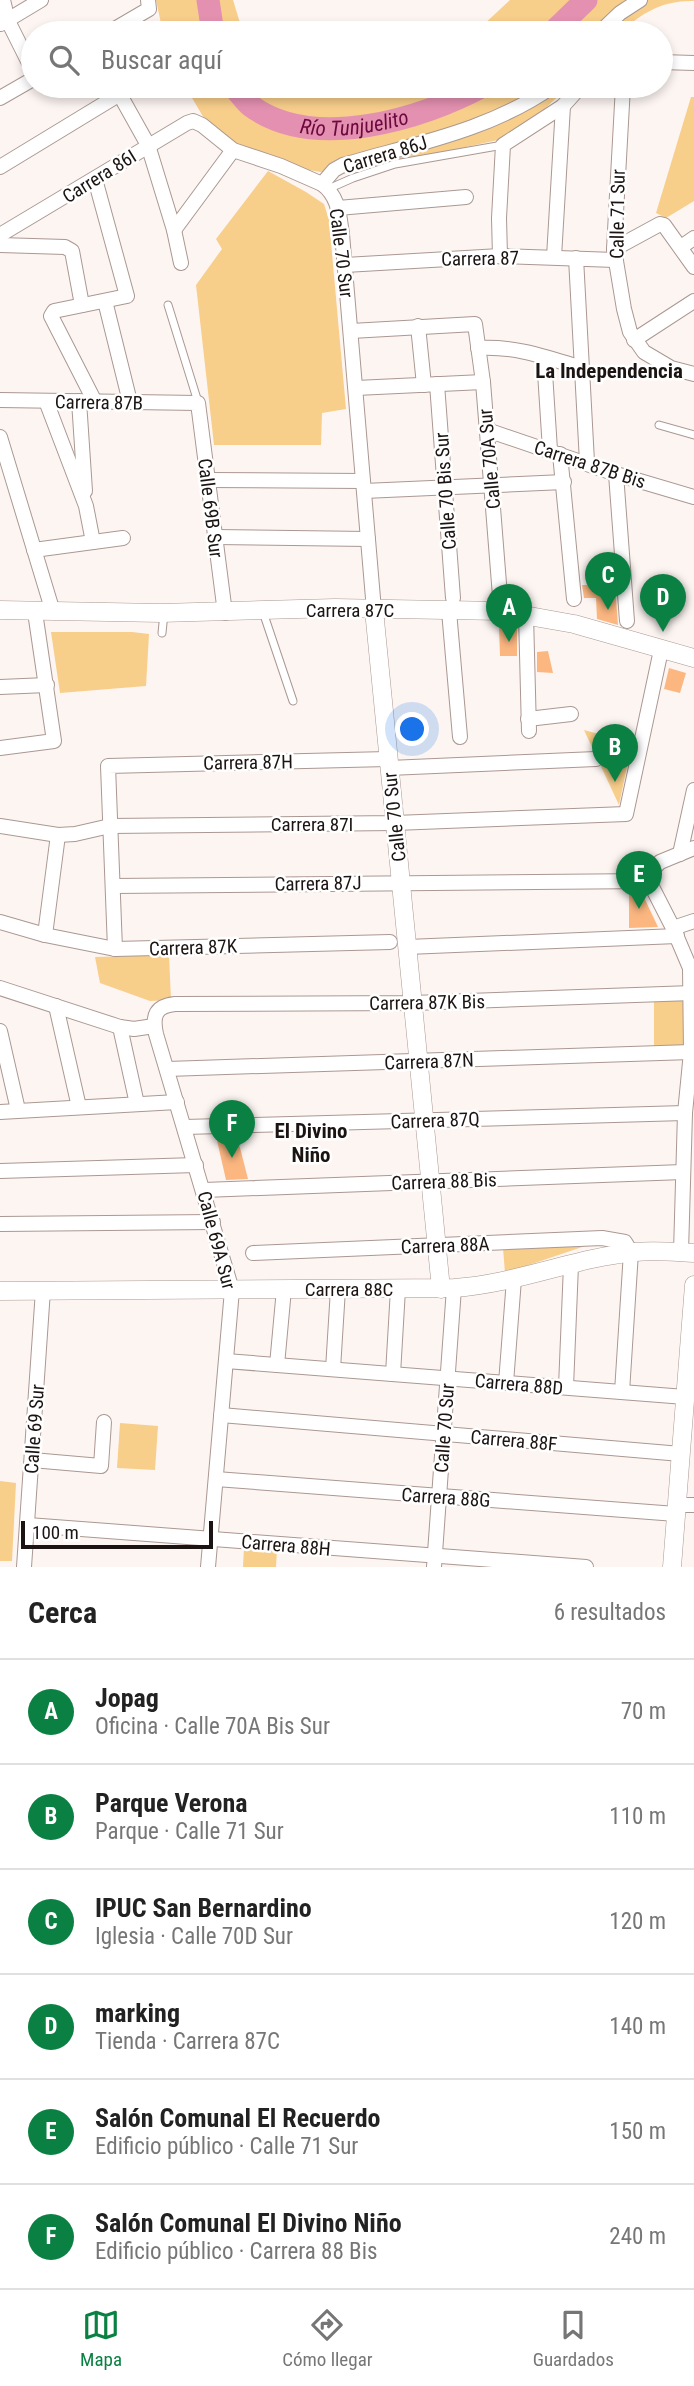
<!DOCTYPE html>
<html lang="es">
<head>
<meta charset="utf-8">
<style>
	:root { --surface:#fff; --page:#f2f2f2; --text:#222; --muted:#767676; --line:#e0e0e0; --accent:#0b8043 }
	body { margin:0; font-family:"Roboto Condensed",sans-serif; background:var(--page); color:var(--text) }
	.scale { position:absolute; left:21px; bottom:18px; width:192px; box-sizing:border-box; padding-left:7px; border:4px solid #1b1412; border-top:0; font-size:19px; line-height:24px; white-space:nowrap; color:#1b1412; -webkit-text-stroke:5px #fff; paint-order:stroke }
	.you { position:absolute; left:413px; top:730px; width:24px; height:24px; margin:-18px; border:5px solid #fff; border-radius:50%; background:#1a73e8; box-shadow:0 0 0 10px #1a73e833 }
	.badge { display:grid; place-items:center; width:46px; height:46px; border-radius:50%; background:var(--accent); color:#fff; font-size:23px; font-weight:700 }
	.pin { position:absolute; translate:-50% -58px; filter:drop-shadow(0 2px 4px #0008) }
	.pin::after { content:''; position:absolute; top:37px; width:24px; height:21px; background:inherit; clip-path:polygon(0 0,100% 0,50% 100%) }
	.list { margin:0; padding:0; list-style:none }
	h2 { display:flex; justify-content:space-between; align-items:center; height:91px; margin:0; padding:0 28px; font-size:30px }
	h2 small { font-size:23px; font-weight:400; color:var(--muted) }
	.list li { display:grid; grid-template-columns:46px 1fr auto; gap:21px; align-items:center; box-sizing:border-box; height:105px; padding:0 28px; border-top:2px solid var(--line) }
	.list b { display:block; font-size:26px; white-space:nowrap }
	.list p { margin:0; font-size:23px; white-space:nowrap; color:var(--muted) }
	.list em { font-size:23px; font-style:normal; color:var(--muted) }
	.icon { flex:none; width:38px; height:38px; fill:none; stroke:currentColor; stroke-width:2; stroke-linecap:round; stroke-linejoin:round }
	.map { position:relative; flex:none; width:694px; height:1567px; overflow:hidden }
	.search { position:absolute; background:var(--surface); box-shadow:0 4px 10px #0003; left:21px; right:21px; top:21px; height:77px; display:flex; align-items:center; gap:18px; box-sizing:border-box; padding:0 24px; border-radius:38px; color:var(--muted); font-size:26px }
	.sheet { height:721px; background:var(--surface) }
	nav { display:flex; justify-content:space-around; align-items:center; box-sizing:border-box; height:98px; border-top:2px solid var(--line); background:var(--surface); font-size:19px; color:var(--muted) }
	nav a { display:grid; justify-items:center; gap:4px }
	nav .on { color:var(--accent) }
	.map>svg:first-child { display:block }
	.green { fill:#f8ce8b }
	.lines { fill:none; stroke-linecap:round; stroke-linejoin:round }
	.river { stroke:#e491b1; stroke-width:23 }
	.building { fill:#fcb781 }
	.service-casing { stroke:#aa9892; stroke-width:9 }
	.minor-casing { stroke:#aa9892; stroke-width:16 }
	.tertiary-casing { stroke:#aa9892; stroke-width:19 }
	.service { stroke:#fff; stroke-width:7 }
	.minor { stroke:#fff; stroke-width:14 }
	.tertiary { stroke:#fff; stroke-width:18 }
	.labels { text-anchor:middle; stroke-width:5; stroke-linejoin:round; paint-order:stroke }
	.street-label { font-size:19px; fill:#1b1412; stroke:#fff }
	.water-label { font-size:21px; font-style:italic; fill:#6c083e; stroke:#fff }
	.neighbourhood-label { font-size:21px; font-weight:bold; fill:#1b1412; stroke:#fff }
</style>
</head>
<body>
<div class="map">
<svg width="694" height="1567" viewBox="0 0 694 1567">
	<rect width="100%" height="100%" fill="#fdf5f2"/>
	<g class="green">
		<path d="M156,0h77l10,33h-80z"/>
		<path d="M510,0h184v1c-29,-1 -53,11 -73,32h-150l10,-6z"/>
		<path d="M185,86h111l25,11 1,-11h247l-32,30 -39,24 -160,35 -35,-6 -66,-22 -29,-22z"/>
		<path d="M691,97h3v104l-28,17 -10,-5z"/>
		<path d="M268,171l38,21 18,12 5,16 17,189 -24,4 -1,32h-107l-18,-160 26,-36 -6,-10z"/>
		<path d="M51,632h81l17,2 -3,52 -86,7z"/>
		<path d="M584,730l48,13 -13,62z"/>
		<path d="M169,955l2,45 -21,1 -50,-18 -5,-26z"/>
		<path d="M685,1000l1,45 -32,1v-44z"/>
		<path d="M597,1242l-92,31 -2,-25z"/>
		<path d="M120,1423l38,3 -3,44 -38,-2z"/>
		<path d="M0,1481l16,2 -4,78h-12z"/>
		<path d="M244,1547l33,2 -1,18h-33z"/>
	</g>
	<g class="lines">
		<g class="river">
			<path d="M208,0l5,33"/>
			<path d="M552,33l34,-33"/>
			<path id="s1" d="M233,86c6,6 12,15 18,20 63,46 171,13 232,-20"/>
		</g>
	</g>
	<g class="building">
		<path d="M582,585h33l3,40 -21,-6 -1,-21h-12z"/>
		<path d="M499,628h18v28h-17z"/>
		<path d="M548,651l5,22 -16,-1v-20z"/>
		<path d="M669,668l17,5 -6,20 -16,-4z"/>
		<path d="M629,891h12l17,36 -29,1z"/>
		<path d="M216,1136h21l11,43 -22,1z"/>
	</g>
	<g class="lines">
		<g class="service-casing">
			<g id="service">
				<path d="M328,189l25,-11 42,-14 108,-19"/>
				<path d="M168,305l30,97"/>
				<path d="M659,425l35,10"/>
				<path d="M263,612l30,89"/>
				<path d="M162,633l2,-20"/>
			</g>
		</g>
		<g class="minor-casing">
			<g id="minor">
				<path d="M3,0l5,21 25,50"/>
				<path d="M1,24l40,-24"/>
				<path d="M108,33l41,-24 -1,-9"/>
				<path d="M599,33l21,-20 20,-13"/>
				<path d="M661,62l33,1"/>
				<path d="M115,86l33,59 26,85 7,33"/>
				<path d="M623,86l-9,163 10,60 6,23 14,20 27,16 23,6"/>
				<path d="M0,98l33,-19"/>
				<path d="M0,167l120,-73"/>
				<path d="M95,179l32,117 -73,15 -3,5 44,86"/>
				<path d="M322,184c17,13 17,30 20,50l32,376"/>
				<path d="M338,208l128,-11"/>
				<path d="M174,230l59,-80"/>
				<path d="M0,235l187,-112 6,-2 9,4 31,25 48,16 41,18 12,-14 9,-5c72,-21 148,-35 210,-79"/>
				<path d="M0,245l65,2 7,4 10,54"/>
				<path d="M681,247l13,-9"/>
				<path d="M614,249l46,-25 4,1 30,42"/>
				<path d="M500,256l-1,-38 4,-73 60,-39 18,-20"/>
				<path d="M554,257l9,-151"/>
				<path d="M576,258l11,204"/>
				<path d="M345,265l155,-9 115,4"/>
				<path d="M105,301l25,101"/>
				<path d="M418,326l6,59"/>
				<path d="M351,331l124,-7 8,58 17,214"/>
				<path d="M634,340l60,-39"/>
				<path d="M478,348c39,-2 67,9 104,20"/>
				<path d="M544,357l6,93"/>
				<path d="M437,384l16,214"/>
				<path d="M356,388l127,-6"/>
				<path d="M0,400l198,3 27,210"/>
				<path d="M46,401l40,105 7,36"/>
				<path d="M79,401l6,90"/>
				<path d="M487,430l129,44 78,23"/>
				<path d="M0,437l53,175"/>
				<path d="M560,454l14,145"/>
				<path d="M616,474l11,147"/>
				<path d="M208,480l155,1"/>
				<path d="M364,491l200,-9"/>
				<path d="M215,537l153,2"/>
				<path d="M34,550l89,-12"/>
				<path d="M449,611l11,126"/>
				<path d="M526,615l3,116"/>
				<path d="M0,687l47,-2"/>
				<path d="M528,719l43,-5"/>
				<path d="M0,748l54,-7 -19,-129"/>
				<path d="M389,768l207,-9"/>
				<path d="M0,826l58,9 17,-1 35,-8 285,-3 231,-9 35,-164"/>
				<path d="M680,854l14,-64"/>
				<path d="M113,886l536,-5"/>
				<path d="M0,922l45,13 70,14 275,-7"/>
				<path d="M673,928l21,-7"/>
				<path d="M45,935l13,-100"/>
				<path d="M407,947l270,-11"/>
				<path d="M115,949l-7,-183 280,-7"/>
				<path d="M0,988l120,39 14,2 20,-3"/>
				<path d="M56,1006l23,101"/>
				<path d="M120,1027l17,77"/>
				<path d="M0,1031l18,79"/>
				<path d="M167,1069l524,-17"/>
				<path d="M0,1112l177,-10"/>
				<path d="M185,1127l500,-14"/>
				<path d="M0,1171l196,-6"/>
				<path d="M204,1190l479,-18"/>
				<path d="M0,1224l213,-2"/>
				<path d="M681,1252l4,-139 6,-61 -1,-84 -17,-40 -24,-47v-8l11,-11 34,-14"/>
				<path d="M253,1253l349,-15 23,4 6,10 -9,140"/>
				<path d="M226,1361l459,36"/>
				<path d="M277,1365l7,-76"/>
				<path d="M333,1369l5,-80"/>
				<path d="M393,1374l5,-85"/>
				<path d="M506,1383l8,-104"/>
				<path d="M566,1387l5,-122"/>
				<path d="M221,1415l460,39"/>
				<path d="M32,1460l69,6 3,-44"/>
				<path d="M216,1479l460,35"/>
				<path d="M677,1505h17"/>
				<path d="M28,1525l558,42"/>
				<path d="M24,1567l19,-277"/>
				<path d="M208,1567l24,-277 -76,-256c-4,-19 0,-28 19,-30l238,-1 279,-10"/>
				<path d="M434,1567l20,-279"/>
			</g>
		</g>
		<g class="tertiary-casing">
			<g id="tertiary">
				<path d="M0,610l161,3 174,-5 166,3 73,13 120,34"/>
				<path d="M374,610l67,679"/>
				<path d="M0,1291l454,-3c62,-4 120,-30 181,-36 20,-2 39,0 59,1"/>
				<path d="M672,1567l22,-282"/>
			</g>
		</g>
		<use href="#service" class="service"/>
		<use href="#minor" class="minor"/>
		<use href="#tertiary" class="tertiary"/>
	</g>
	<g class="labels">
		<g class="street-label">
			<text transform="translate(385 154) rotate(-17)" y="7">Carrera 86J</text>
			<text transform="translate(99 176) rotate(-32)" y="7">Carrera 86I</text>
			<text transform="translate(617 214) rotate(-89)" y="7">Calle 71 Sur</text>
			<text transform="translate(342 253) rotate(83)" y="7">Calle 70 Sur</text>
			<text transform="translate(480 258) rotate(-1)" y="7">Carrera 87</text>
			<text transform="translate(99 402) rotate(1)" y="7">Carrera 87B</text>
			<text transform="translate(489 459) rotate(-95)" y="7">Calle 70A Sur</text>
			<text transform="translate(590 464) rotate(18)" y="7">Carrera 87B Bis</text>
			<text transform="translate(445 491) rotate(-94)" y="7">Calle 70 Bis Sur</text>
			<text transform="translate(211 508) rotate(83)" y="7">Calle 69B Sur</text>
			<text x="350" y="617">Carrera 87C</text>
			<text transform="translate(248 762) rotate(-1)" y="7">Carrera 87H</text>
			<text transform="translate(394 817) rotate(-96)" y="7">Calle 70 Sur</text>
			<text x="312" y="831">Carrera 87I</text>
			<text transform="translate(318 883) rotate(-1)" y="7">Carrera 87J</text>
			<text transform="translate(193 947) rotate(-2)" y="7">Carrera 87K</text>
			<text transform="translate(427 1002) rotate(-1)" y="7">Carrera 87K Bis</text>
			<text transform="translate(429 1061) rotate(-2)" y="7">Carrera 87N</text>
			<text transform="translate(435 1120) rotate(-2)" y="7">Carrera 87Q</text>
			<text transform="translate(444 1181) rotate(-2)" y="7">Carrera 88 Bis</text>
			<text transform="translate(217 1240) rotate(75)" y="7">Calle 69A Sur</text>
			<text transform="translate(445 1245) rotate(-2)" y="7">Carrera 88A</text>
			<text x="349" y="1296">Carrera 88C</text>
			<text transform="translate(519 1384) rotate(5)" y="7">Carrera 88D</text>
			<text transform="translate(444 1428) rotate(-86)" y="7">Calle 70 Sur</text>
			<text transform="translate(34 1429) rotate(-86)" y="7">Calle 69 Sur</text>
			<text transform="translate(514 1440) rotate(5)" y="7">Carrera 88F</text>
			<text transform="translate(446 1497) rotate(4)" y="7">Carrera 88G</text>
			<text transform="translate(286 1545) rotate(5)" y="7">Carrera 88H</text>
		</g>
		<g class="water-label">
			<text dy="7" stroke="none"><textPath href="#s1" startOffset="135">Río Tunjuelito</textPath></text>
		</g>
		<g class="neighbourhood-label">
			<text x="609" y="378">La Independencia</text>
			<text x="311" y="1138">El Divino<tspan x="311" dy="24">Niño</tspan></text>
		</g>
	</g>
</svg>
<div class="scale">100 m</div>
<div class="you"></div>
<div class="pin badge" style="left:509px;top:642px">A</div>
<div class="pin badge" style="left:615px;top:782px">B</div>
<div class="pin badge" style="left:608px;top:610px">C</div>
<div class="pin badge" style="left:663px;top:632px">D</div>
<div class="pin badge" style="left:639px;top:909px">E</div>
<div class="pin badge" style="left:232px;top:1158px">F</div>
<div class="search"><svg class="icon" aria-label="search" viewBox="0 0 24 24"><circle cx="10" cy="10" r="6"/><path d="M15 15l6 6"/></svg>Buscar aquí</div>
</div>
<section class="sheet">
<h2>Cerca<small>6 resultados</small></h2>
<ul class="list">
<li><span class="badge">A</span><div><b>Jopag</b><p>Oficina · Calle 70A Bis Sur</p></div><em>70 m</em></li>
<li><span class="badge">B</span><div><b>Parque Verona</b><p>Parque · Calle 71 Sur</p></div><em>110 m</em></li>
<li><span class="badge">C</span><div><b>IPUC San Bernardino</b><p>Iglesia · Calle 70D Sur</p></div><em>120 m</em></li>
<li><span class="badge">D</span><div><b>marking</b><p>Tienda · Carrera 87C</p></div><em>140 m</em></li>
<li><span class="badge">E</span><div><b>Salón Comunal El Recuerdo</b><p>Edificio público · Calle 71 Sur</p></div><em>150 m</em></li>
<li><span class="badge">F</span><div><b>Salón Comunal El Divino Niño</b><p>Edificio público · Carrera 88 Bis</p></div><em>240 m</em></li>
</ul>
</section>
<nav>
<a class="on"><svg class="icon" aria-label="map" viewBox="0 0 24 24"><path d="M3 6l6-2 6 2 6-2v14l-6 2-6-2-6 2zM9 4v14M15 6v14"/></svg>Mapa</a>
<a><svg class="icon" aria-label="directions" viewBox="0 0 24 24"><path d="M12 3l9 9-9 9-9-9zM9 14v-3h6M13 9l2 2-2 2"/></svg>Cómo llegar</a>
<a><svg class="icon" aria-label="saved" viewBox="0 0 24 24"><path d="M7 4h10v16l-5-4-5 4z"/></svg>Guardados</a>
</nav>
</body>
</html>
